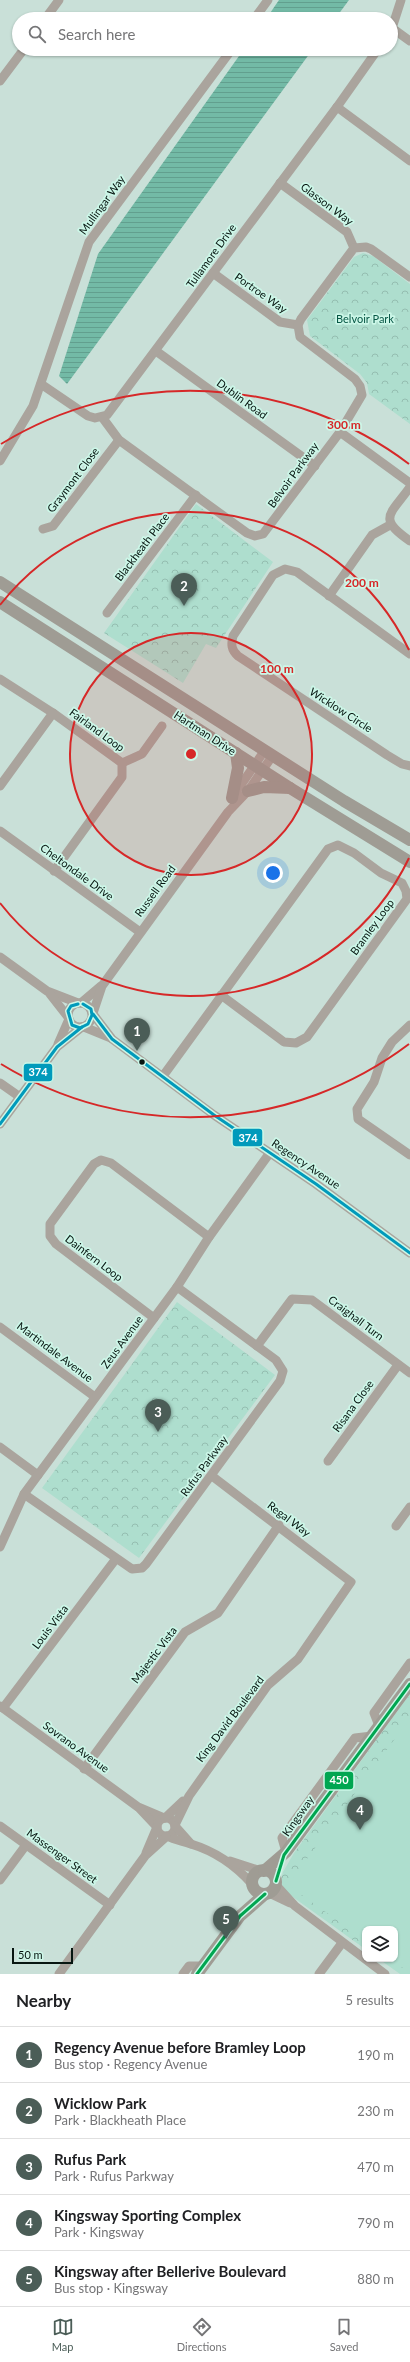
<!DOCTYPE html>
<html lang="en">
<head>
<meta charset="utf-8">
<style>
	:root { --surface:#fff; --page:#f2f2f2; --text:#202124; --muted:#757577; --line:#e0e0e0; --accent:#4b5d57 }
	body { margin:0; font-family:Lato,sans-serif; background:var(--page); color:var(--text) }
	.controls { position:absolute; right:12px; bottom:12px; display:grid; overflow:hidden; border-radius:8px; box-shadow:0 1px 3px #0004 }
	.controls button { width:36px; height:36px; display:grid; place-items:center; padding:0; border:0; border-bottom:1px solid var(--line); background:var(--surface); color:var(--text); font:20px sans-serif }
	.scale { position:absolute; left:12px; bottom:10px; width:61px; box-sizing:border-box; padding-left:4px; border:2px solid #071611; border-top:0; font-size:11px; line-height:14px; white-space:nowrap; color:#071611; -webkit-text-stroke:3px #ccf7e8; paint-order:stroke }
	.you { position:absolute; left:273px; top:873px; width:14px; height:14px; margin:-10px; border:3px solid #fff; border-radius:50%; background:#1a73e8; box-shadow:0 0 0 6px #1a73e833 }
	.badge { display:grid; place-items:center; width:26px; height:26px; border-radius:50%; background:var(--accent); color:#fff; font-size:13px; font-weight:700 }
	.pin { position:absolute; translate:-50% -33px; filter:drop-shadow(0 1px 2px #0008) }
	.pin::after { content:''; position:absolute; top:21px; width:14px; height:12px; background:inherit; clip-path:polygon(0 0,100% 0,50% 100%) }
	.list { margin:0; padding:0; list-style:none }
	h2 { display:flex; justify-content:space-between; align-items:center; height:52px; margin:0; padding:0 16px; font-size:17px }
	h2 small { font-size:13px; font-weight:400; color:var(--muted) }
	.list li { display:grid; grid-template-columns:26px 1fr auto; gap:12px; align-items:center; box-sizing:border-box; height:56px; padding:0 16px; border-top:1px solid var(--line) }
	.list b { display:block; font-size:15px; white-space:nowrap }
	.list p { margin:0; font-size:13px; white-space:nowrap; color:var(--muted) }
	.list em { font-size:13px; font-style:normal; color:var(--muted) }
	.icon { flex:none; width:22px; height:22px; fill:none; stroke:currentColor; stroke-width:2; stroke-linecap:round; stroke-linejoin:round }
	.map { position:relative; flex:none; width:410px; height:1974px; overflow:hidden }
	.search { position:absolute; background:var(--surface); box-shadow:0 1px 3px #0004; left:12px; right:12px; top:12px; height:44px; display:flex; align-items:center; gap:10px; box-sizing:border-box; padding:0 14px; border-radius:22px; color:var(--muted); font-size:15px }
	.sheet { height:332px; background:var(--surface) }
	nav { display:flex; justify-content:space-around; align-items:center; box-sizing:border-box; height:56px; border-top:1px solid var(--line); background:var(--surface); font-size:11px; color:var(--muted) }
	nav a { display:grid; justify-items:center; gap:2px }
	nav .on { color:var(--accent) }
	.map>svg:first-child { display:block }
	.park { fill:url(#park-crowns) }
	.garden { fill:#aedece }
	.water { fill:url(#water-rules) }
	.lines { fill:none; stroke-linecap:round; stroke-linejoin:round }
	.minor { stroke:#aaa49d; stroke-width:9 }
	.major { stroke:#9f9c94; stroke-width:12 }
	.bus-1-casing { stroke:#ccf7e8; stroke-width:6 }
	.bus-2-casing { stroke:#ccf7e8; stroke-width:6 }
	.bus-1 { stroke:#019abb; stroke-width:3 }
	.bus-2 { stroke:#00a651; stroke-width:3 }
	.ring { fill:none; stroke:#d62828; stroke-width:2 }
	.bus-dot { fill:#071611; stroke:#ccf7e8; stroke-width:1.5 }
	.labels { text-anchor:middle; stroke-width:3.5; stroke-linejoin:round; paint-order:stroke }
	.street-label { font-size:11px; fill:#071611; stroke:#ccf7e8 }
	.park-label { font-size:11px; fill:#075745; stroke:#ccf7e8 }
	.centre { fill:#d62828; stroke:#ccf7e8; stroke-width:2 }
	.ring-label { font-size:12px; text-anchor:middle; font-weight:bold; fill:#d62828; stroke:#ccf7e8; stroke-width:3.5; stroke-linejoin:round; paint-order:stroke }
	.line-badge { stroke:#ccf7e8; stroke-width:1.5 }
	.badge-label { font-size:11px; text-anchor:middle; font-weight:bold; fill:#fff }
</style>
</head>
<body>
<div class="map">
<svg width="410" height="1974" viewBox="0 0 410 1974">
	<defs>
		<pattern id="park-crowns" width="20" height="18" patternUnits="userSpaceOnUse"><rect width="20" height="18" fill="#aedece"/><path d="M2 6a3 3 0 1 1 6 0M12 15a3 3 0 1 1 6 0" fill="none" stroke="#94beb0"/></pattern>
		<pattern id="water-rules" width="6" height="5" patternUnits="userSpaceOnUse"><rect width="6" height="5" fill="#73baa6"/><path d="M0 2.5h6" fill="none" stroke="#629f8e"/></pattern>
	</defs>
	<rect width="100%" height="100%" fill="#c9e0d8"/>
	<g class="park">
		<path d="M363,253l10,3 37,28v140l-41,-30 -2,-11 -7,-9 -50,-38 -3,-16 47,-63z"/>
		<path d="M196,504l77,58 -57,86 -10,-4 -23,39 -79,-50z"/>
		<path d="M177,1302l98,73 -136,183 -97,-70z"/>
		<path d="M410,1694v280h-10l-21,-15h16v-30h-30v20l-86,-62 4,-15 11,-19z"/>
	</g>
	<path class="garden" d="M410,1718v255l-19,-14h4v-30h-30v11l-77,-55z"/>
	<g class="water">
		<path d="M279,0h70l-14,19h-69z"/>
		<path d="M244,49h69l-246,335 -8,-8 39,-122z"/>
	</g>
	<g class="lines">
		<g class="minor">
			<path d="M45,19l14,-19"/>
			<path d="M254,19l14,-19"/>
			<path d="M392,28l9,-28"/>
			<path d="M391,30l1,-2 18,13"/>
			<path d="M0,81l24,-32"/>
			<path d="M337,107l73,54"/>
			<path d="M280,183l67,49 7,16"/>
			<path d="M213,273l67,49 18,3"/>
			<path d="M156,351l159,115"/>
			<path d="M41,384l47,32 7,2 12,-3 230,-308 41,-58"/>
			<path d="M102,417l17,23 128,93 8,3 8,-2 77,-102 22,-37 -2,-9 -5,-7 -55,-42 -2,-12 3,-6 53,-71 12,-1 5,2 39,28"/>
			<path d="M340,432l70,51"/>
			<path d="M0,461l33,-55 56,-164 143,-193"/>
			<path d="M410,487c-20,28 -33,31 0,54"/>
			<path d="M43,529l10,-3 66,-86"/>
			<path d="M329,596l43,-61 18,-10"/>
			<path d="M107,613l89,-118"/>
			<path d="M410,654l-113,-82 -12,-3 -12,6 -40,61c-2,8 -2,14 5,20l149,99 15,9 8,2"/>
			<path d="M0,679l53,34"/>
			<path d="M122,763l20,-9 20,-28"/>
			<path d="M0,786l53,-73 69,50v14l-68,94"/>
			<path d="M234,795l31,-45"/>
			<path d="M0,831l140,101"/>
			<path d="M0,957l47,34 31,12"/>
			<path d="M50,994l18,23"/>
			<circle cx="80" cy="1015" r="12"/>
			<path d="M81,1003l20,-17"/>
			<path d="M93,1013l9,-27 126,-174 20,-21 25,-36"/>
			<path d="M93,1014l19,25 102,76 102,69 94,69"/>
			<path d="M410,1025l-18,17 -10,16 -8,24 -17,27 1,10 52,36"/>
			<path d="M84,1027l27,11"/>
			<path d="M58,1044l11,-25"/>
			<path d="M163,1076l165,-227 10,-4 16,8 27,20 21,10 4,8 1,8 -100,138 -11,6 -12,-1 -63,-47"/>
			<path d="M0,1083l20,14"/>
			<path d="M0,1124l57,-77 25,-20"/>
			<path d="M154,1318l-98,-74 -6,-8v-12l44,-60 7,-4 10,3 98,74"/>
			<path d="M0,1327l95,70"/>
			<path d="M257,1346l35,-47 20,1 98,73"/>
			<path d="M0,1447l38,28"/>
			<path d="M328,1461l70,-96"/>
			<path d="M24,1494l108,75 10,-1 4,-4 134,-183 3,-10 -7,-11 -99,-73"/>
			<path d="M396,1526l14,-19"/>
			<path d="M0,1547l24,-53 14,-19 139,-188 32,-50 60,-83"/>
			<path d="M0,1706l138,101 26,11"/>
			<path d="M3,1708l112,-148"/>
			<path d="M379,1726l-5,-13 36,-50"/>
			<path d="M84,1769l101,-137 33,-19 61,-88"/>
			<path d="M140,1809l16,17"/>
			<circle cx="166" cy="1827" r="9"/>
			<path d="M165,1818l18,-17"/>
			<path d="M175,1825l14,-29 79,-111 30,-26 53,-77 -139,-106"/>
			<path d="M0,1826l110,79"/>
			<path d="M175,1826l16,18"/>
			<path d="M167,1836c8,4 16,5 24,8 23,7 45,22 61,40"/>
			<path d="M286,1852l-4,-14 73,-100 17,-2"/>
			<path d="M146,1853l11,-26"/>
			<path d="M230,1861l31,10"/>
			<path d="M0,1880l26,-35"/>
			<path d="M275,1884l20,22 90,68"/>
			<path d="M269,1893l21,10"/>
			<path d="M59,1974l86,-118 21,-19"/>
			<path d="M183,1974l6,-8h14"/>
			<path d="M319,1974l23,-31"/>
		</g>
		<g class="major">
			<path d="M0,582l344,219 66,39"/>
			<path d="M0,602l290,186 120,74"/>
			<path d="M248,791l16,-4 26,1"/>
			<path d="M232,798l6,-30 -2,-15"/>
			<circle cx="264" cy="1882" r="12"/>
			<path d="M264,1871l22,-19 124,-168"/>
			<path d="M197,1974l43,-58 25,-22"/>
		</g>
		<g class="bus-1-casing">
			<g id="bus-1">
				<path d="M78,1004l-7,2 -3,5 4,14 8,3 8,-4 4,-9 -1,-6 -8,-5"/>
				<path d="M93,1014l19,25 102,76 102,69 94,69"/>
				<path d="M0,1124l57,-77 25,-20"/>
			</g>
		</g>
		<g class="bus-2-casing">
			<g id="bus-2">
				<path d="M276,1881l8,-26 126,-171"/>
				<path d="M197,1974l43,-58 25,-22"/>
			</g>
		</g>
		<use href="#bus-1" class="bus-1"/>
		<use href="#bus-2" class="bus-2"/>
	</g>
	<circle cx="191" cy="754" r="121" fill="#d62828" fill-opacity=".12"/>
	<g class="ring">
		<circle cx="191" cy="754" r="121"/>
		<path d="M409 858A242 242 0 0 1 0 903M0 605A242 242 0 0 1 409 650"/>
		<path d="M409 1044A363 363 0 0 1 1 1064M1 444A363 363 0 0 1 409 464"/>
	</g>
	<circle class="bus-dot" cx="142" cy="1062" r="3.5"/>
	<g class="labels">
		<g class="street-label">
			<text transform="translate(327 204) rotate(37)" y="4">Glasson Way</text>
			<text transform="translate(102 205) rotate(-54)" y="4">Mullingar Way</text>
			<text transform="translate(211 256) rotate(-54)" y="4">Tullamore Drive</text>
			<text transform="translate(261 293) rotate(35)" y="4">Portroe Way</text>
			<text transform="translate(242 399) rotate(36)" y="4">Dublin Road</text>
			<text transform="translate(293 475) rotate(-54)" y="4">Belvoir Parkway</text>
			<text transform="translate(73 480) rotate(-53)" y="4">Graymont Close</text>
			<text transform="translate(142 547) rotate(-53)" y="4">Blackheath Place</text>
			<text transform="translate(341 710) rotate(33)" y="4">Wicklow Circle</text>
			<text transform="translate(97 730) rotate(36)" y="4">Fairland Loop</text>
			<text transform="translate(205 733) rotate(33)" y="4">Hartman Drive</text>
			<text transform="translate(77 872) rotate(36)" y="4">Cheltondale Drive</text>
			<text transform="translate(155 891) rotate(-54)" y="4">Russell Road</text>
			<text transform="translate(372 927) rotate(-54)" y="4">Bramley Loop</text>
			<text transform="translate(306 1164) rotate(34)" y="4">Regency Avenue</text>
			<text transform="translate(94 1258) rotate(37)" y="4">Dainfern Loop</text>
			<text transform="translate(356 1318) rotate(37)" y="4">Craighall Turn</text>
			<text transform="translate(122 1342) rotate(-54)" y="4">Zeus Avenue</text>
			<text transform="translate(55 1352) rotate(37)" y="4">Martindale Avenue</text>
			<text transform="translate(353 1406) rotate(-54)" y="4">Risana Close</text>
			<text transform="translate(204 1466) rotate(-54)" y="4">Rufus Parkway</text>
			<text transform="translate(289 1519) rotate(37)" y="4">Regal Way</text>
			<text transform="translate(50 1627) rotate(-53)" y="4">Louis Vista</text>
			<text transform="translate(154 1655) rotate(-53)" y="4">Majestic Vista</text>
			<text transform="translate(230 1719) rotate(-53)" y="4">King David Boulevard</text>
			<text transform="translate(76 1747) rotate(36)" y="4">Sovrano Avenue</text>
			<text transform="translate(298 1816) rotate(-55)" y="4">Kingsway</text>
			<text transform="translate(62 1856) rotate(36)" y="4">Massenger Street</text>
		</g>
		<g class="park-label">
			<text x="365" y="323">Belvoir Park</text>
		</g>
	</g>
	<circle cx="191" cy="754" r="6" class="centre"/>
	<g class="ring-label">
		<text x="344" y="429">300 m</text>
		<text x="362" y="587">200 m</text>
		<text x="277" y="673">100 m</text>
	</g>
	<g class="line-badge">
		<rect x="23" y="1063" width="30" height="19" rx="4" fill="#019abb"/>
		<rect x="232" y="1128" width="31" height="19" rx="4" fill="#019abb"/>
		<rect x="324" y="1771" width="30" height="19" rx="4" fill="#00a651"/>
	</g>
	<g class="badge-label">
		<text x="38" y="1076">374</text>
		<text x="248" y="1142">374</text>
		<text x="339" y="1784">450</text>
	</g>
</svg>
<div class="controls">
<button><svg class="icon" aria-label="layers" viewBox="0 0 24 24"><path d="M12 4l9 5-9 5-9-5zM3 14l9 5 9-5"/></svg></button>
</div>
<div class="scale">50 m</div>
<div class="you"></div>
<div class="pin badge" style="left:137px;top:1051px">1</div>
<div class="pin badge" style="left:184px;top:606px">2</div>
<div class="pin badge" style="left:158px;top:1432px">3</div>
<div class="pin badge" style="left:360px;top:1830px">4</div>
<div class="pin badge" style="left:226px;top:1939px">5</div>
<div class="search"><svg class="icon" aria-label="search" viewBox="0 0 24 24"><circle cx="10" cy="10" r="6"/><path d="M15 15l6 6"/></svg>Search here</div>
</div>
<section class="sheet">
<h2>Nearby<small>5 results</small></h2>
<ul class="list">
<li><span class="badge">1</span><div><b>Regency Avenue before Bramley Loop</b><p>Bus stop · Regency Avenue</p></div><em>190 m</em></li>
<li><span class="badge">2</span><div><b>Wicklow Park</b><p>Park · Blackheath Place</p></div><em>230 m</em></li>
<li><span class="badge">3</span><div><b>Rufus Park</b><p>Park · Rufus Parkway</p></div><em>470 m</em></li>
<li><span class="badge">4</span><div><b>Kingsway Sporting Complex</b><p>Park · Kingsway</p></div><em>790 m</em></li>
<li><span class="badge">5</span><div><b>Kingsway after Bellerive Boulevard</b><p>Bus stop · Kingsway</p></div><em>880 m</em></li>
</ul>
</section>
<nav>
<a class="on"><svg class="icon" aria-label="map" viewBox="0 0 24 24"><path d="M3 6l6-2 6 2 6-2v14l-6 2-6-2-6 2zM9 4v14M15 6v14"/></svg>Map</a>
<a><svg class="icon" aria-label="directions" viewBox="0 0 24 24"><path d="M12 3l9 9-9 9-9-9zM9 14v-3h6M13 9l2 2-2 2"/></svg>Directions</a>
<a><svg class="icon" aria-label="saved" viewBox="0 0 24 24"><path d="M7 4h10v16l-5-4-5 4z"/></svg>Saved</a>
</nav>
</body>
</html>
